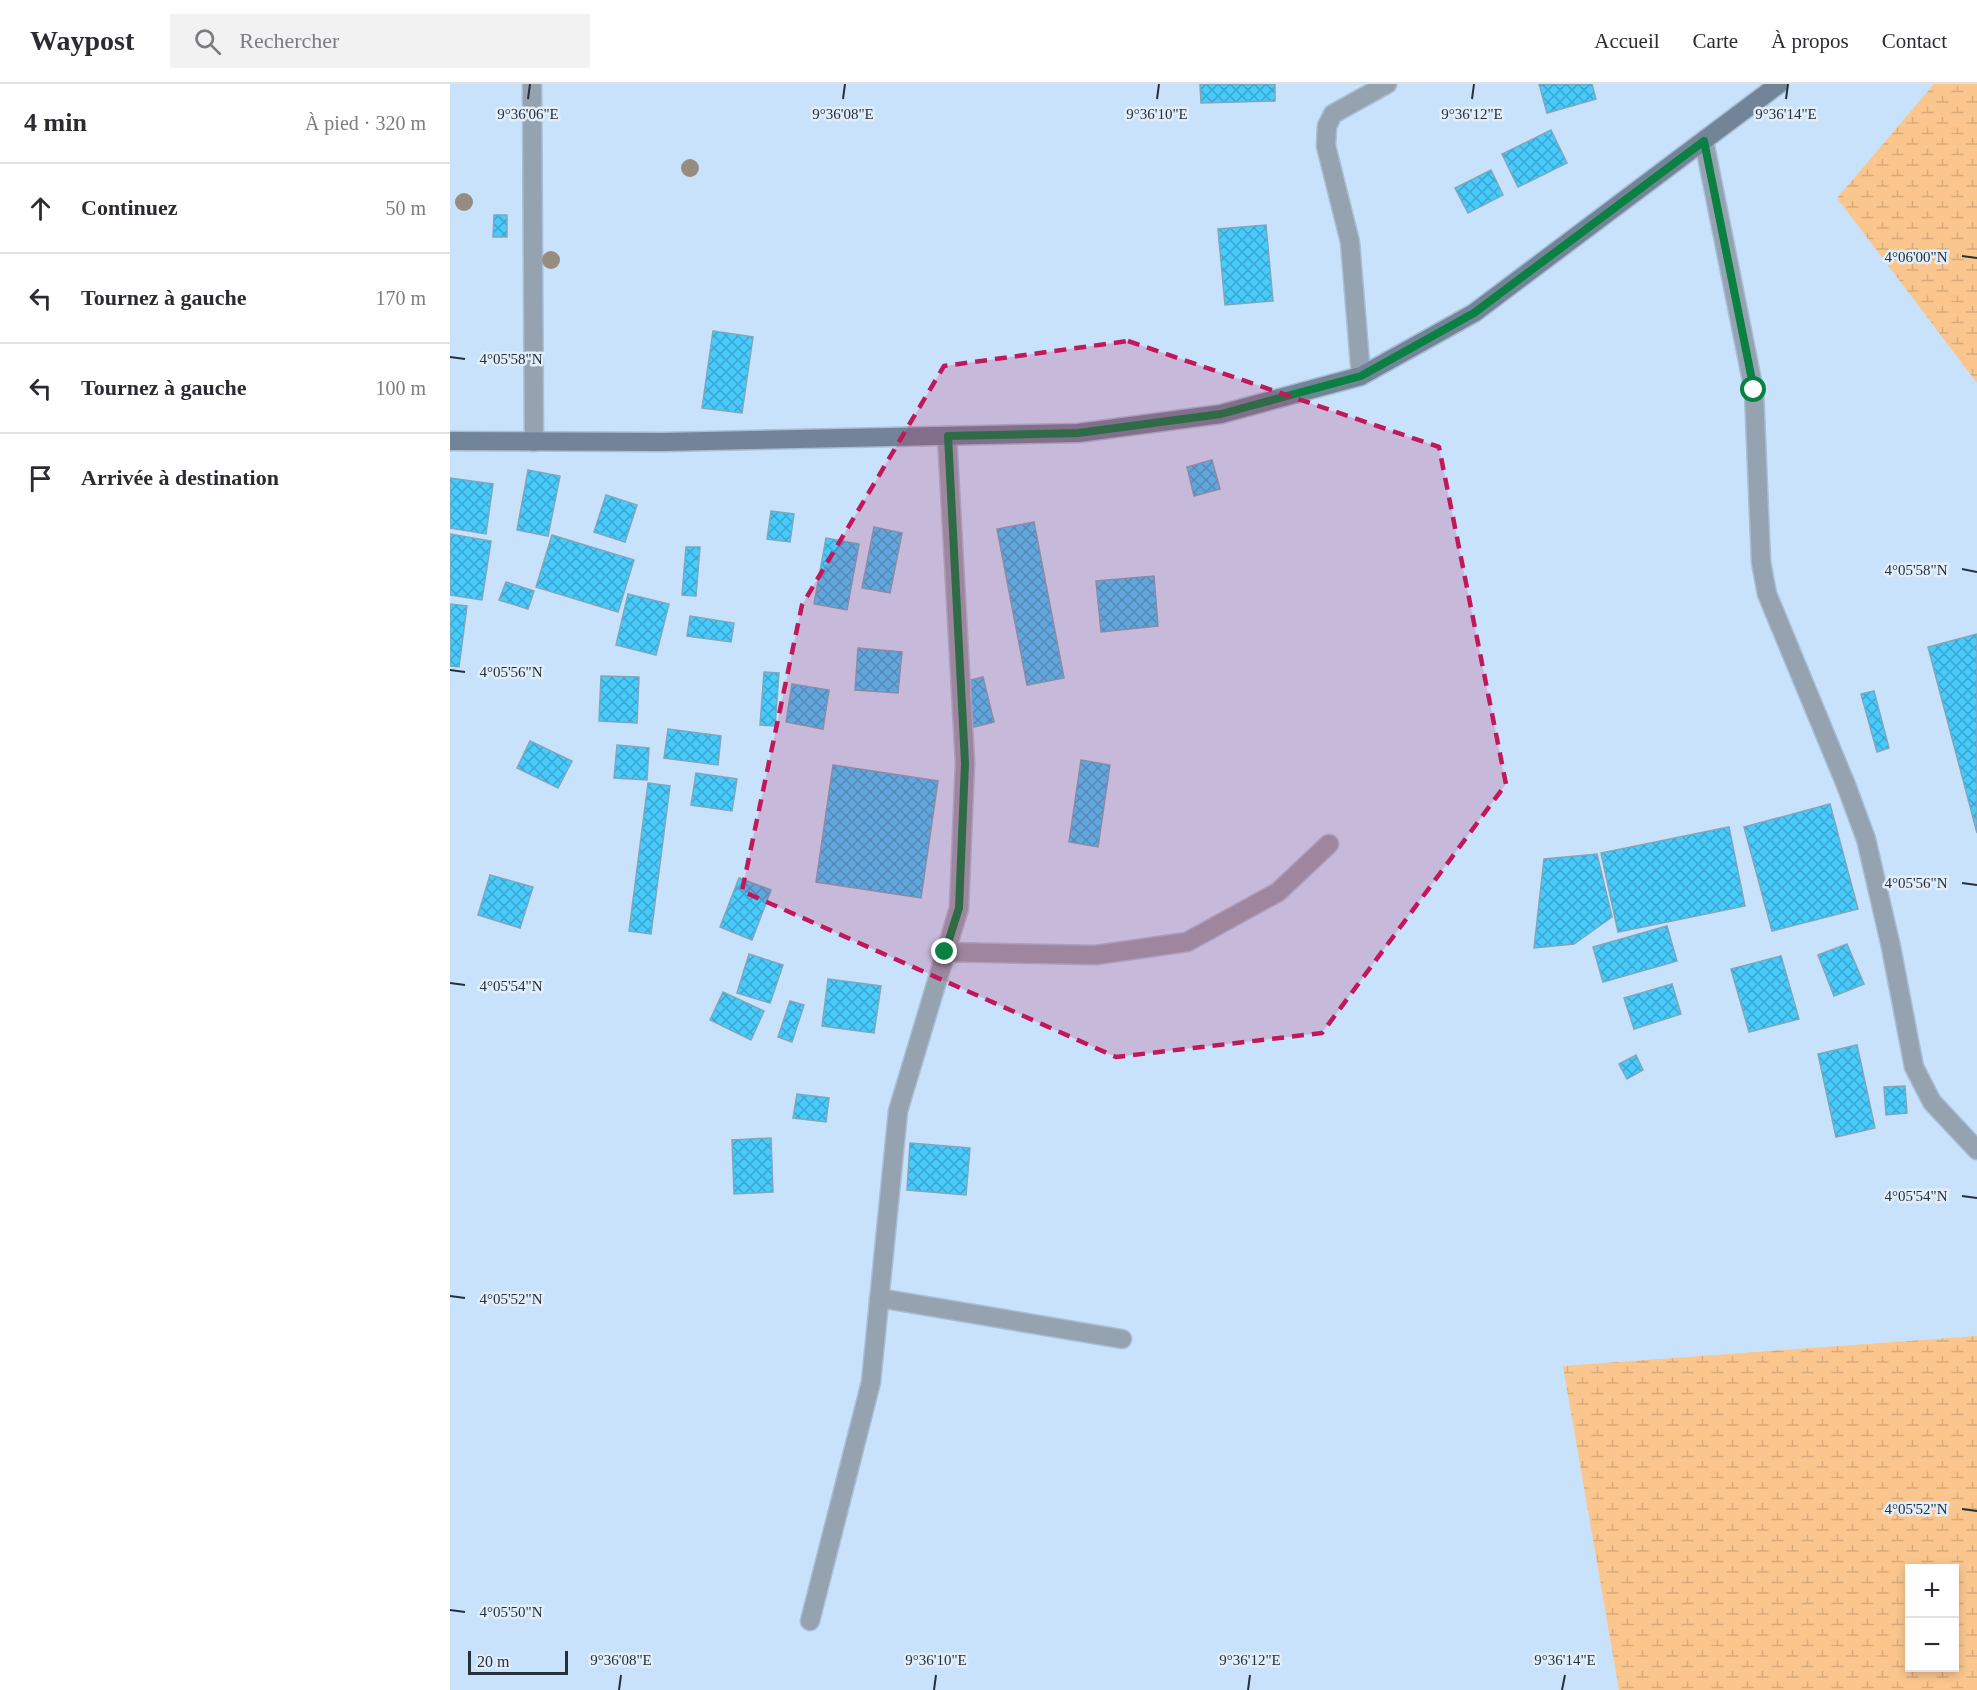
<!DOCTYPE html>
<html lang="fr">
<head>
<meta charset="utf-8">
<style>
	:root { --surface:#fff; --page:#f2f2f3; --text:#2b2b33; --muted:#7c7c81; --line:#e1e1e2 }
	body { margin:0; font-family:Georgia,serif; background:var(--page); color:var(--text) }
	.controls { position:absolute; right:18px; bottom:18px; display:grid; overflow:hidden; border-radius:0px; box-shadow:0 3px 9px #0003 }
	.controls button { width:54px; height:54px; display:grid; place-items:center; padding:0; border:0; border-bottom:2px solid var(--line); background:var(--surface); color:var(--text); font:30px sans-serif }
	.scale { position:absolute; left:18px; bottom:15px; width:100px; box-sizing:border-box; padding-left:6px; border:3px solid #24303c; border-top:0; font-size:16px; line-height:21px; white-space:nowrap; color:#24303c; -webkit-text-stroke:4px #e1eefa; paint-order:stroke }
	.stop { position:absolute; width:18px; height:18px; margin:-14px; border:4px solid #0b8043; border-radius:50%; background:#fff }
	.stop.end { background:#0b8043; border-color:#fff; box-shadow:0 2px 6px #0008 }
	.list { margin:0; padding:0; list-style:none }
	h2 { display:flex; justify-content:space-between; align-items:center; height:78px; margin:0; padding:0 24px; font-size:26px }
	h2 small { font-size:20px; font-weight:400; color:var(--muted) }
	.list li { display:grid; grid-template-columns:39px 1fr auto; gap:18px; align-items:center; box-sizing:border-box; height:90px; padding:0 24px; border-top:2px solid var(--line) }
	.list b { display:block; font-size:22px; white-space:nowrap }
	.list em { font-size:20px; font-style:normal; color:var(--muted) }
	.icon { flex:none; width:33px; height:33px; fill:none; stroke:currentColor; stroke-width:2; stroke-linecap:round; stroke-linejoin:round }
	.map { position:relative; flex:none; width:1527px; height:1606px; overflow:hidden }
	header { display:flex; align-items:center; gap:36px; box-sizing:border-box; height:84px; padding:0 30px; background:var(--surface); border-bottom:2px solid var(--line) }
	header strong { font-size:28px }
	nav { display:flex; gap:33px; margin-inline-start:auto; font-size:21px }
	.search { width:420px; height:54px; background:var(--page); display:flex; align-items:center; gap:15px; box-sizing:border-box; padding:0 21px; border-radius:0px; color:var(--muted); font-size:22px }
	main { display:flex }
	aside { flex:1; background:var(--surface) }
	.map>svg:first-child { display:block }
	.wetland { fill:url(#wetland-marsh); fill-rule:evenodd }
	.building { fill:url(#building-cross-hatch); stroke:#7da8bb; stroke-width:1.5 }
	.lines { fill:none; stroke-linecap:round; stroke-linejoin:round }
	.street-casing { stroke:#a8bed5; stroke-width:21 }
	.secondary-casing { stroke:#a8bed5; stroke-width:21 }
	.street { stroke:#95a3b0; stroke-width:18 }
	.secondary { stroke:#728598; stroke-width:18 }
	.tree { fill:#968d80 }
	.route { stroke:#0b8043; stroke-width:8 }
	.marked { fill:#c2185b; fill-opacity:0.2; stroke:#c2185b; stroke-width:4.5; stroke-dasharray:12 8; stroke-linejoin:round }
	.ticks { fill:none; stroke:#24303c; stroke-width:2 }
	.ticks-label { font-size:15px; text-anchor:middle; fill:#24303c; stroke:#e1eefa; stroke-width:5; stroke-linejoin:round; paint-order:stroke }
</style>
</head>
<body>
<header>
<strong>Waypost</strong>
<div class="search"><svg class="icon" aria-label="search" viewBox="0 0 24 24"><circle cx="10" cy="10" r="6"/><path d="M15 15l6 6"/></svg>Rechercher</div>
<nav><a>Accueil</a><a>Carte</a><a>À propos</a><a>Contact</a></nav>
</header>
<main>
<aside>
<h2>4 min<small>À pied · 320 m</small></h2>
<ul class="list">
<li><svg class="icon" aria-label="ahead" viewBox="0 0 24 24"><path d="M12 20V5M6 11l6-6 6 6"/></svg><div><b>Continuez</b></div><em>50 m</em></li>
<li><svg class="icon" aria-label="left" viewBox="0 0 24 24"><path d="M17 20v-9H6M10 6l-5 5 5 5"/></svg><div><b>Tournez à gauche</b></div><em>170 m</em></li>
<li><svg class="icon" aria-label="left" viewBox="0 0 24 24"><path d="M17 20v-9H6M10 6l-5 5 5 5"/></svg><div><b>Tournez à gauche</b></div><em>100 m</em></li>
<li><svg class="icon" aria-label="arrive" viewBox="0 0 24 24"><path d="M6 21V4h12l-3 4 3 4H6"/></svg><div><b>Arrivée à destination</b></div></li>
</ul>
</aside>
<div class="map">
<svg width="1527" height="1606" viewBox="0 0 1527 1606">
	<defs>
		<pattern id="wetland-marsh" width="20" height="14" patternUnits="userSpaceOnUse" patternTransform="scale(1.5)"><rect width="20" height="14" fill="#fbc68d"/><path d="M1 5h8M5 5V1M11 12h8M15 12V8" fill="none" stroke="#d7aa7b"/></pattern>
		<pattern id="building-cross-hatch" width="8" height="8" patternUnits="userSpaceOnUse" patternTransform="scale(1.5)"><rect width="8" height="8" fill="#47cbfd"/><path d="M0 0l8 8M0 8l8-8" fill="none" stroke="#3ba5ce"/></pattern>
	</defs>
	<rect width="100%" height="100%" fill="#c9e2fb"/>
	<g class="wetland">
		<path d="M1484,0h43v299l-140,-185z"/>
		<path d="M1527,1252v354h-358l-56,-324zM1504,1484v100h-44v-100z"/>
	</g>
	<g class="building">
		<path d="M750,0h75v17l-74,2z"/>
		<path d="M1089,0h53l4,15 -49,14z"/>
		<path d="M1101,46l16,33 -49,24 -16,-33z"/>
		<path d="M1041,86l12,25 -35,18 -13,-25z"/>
		<path d="M44,131h13v22h-14z"/>
		<path d="M816,141l7,76 -48,4 -7,-76z"/>
		<path d="M263,247l40,6 -11,76 -40,-5z"/>
		<path d="M762,376l8,29 -26,7 -7,-29z"/>
		<path d="M78,386l32,6 -12,60 -31,-6z"/>
		<path d="M0,394l43,6 -7,50 -36,-6z"/>
		<path d="M156,411l31,10 -12,37 -31,-10z"/>
		<path d="M321,427l23,3 -4,28 -23,-3z"/>
		<path d="M584,438l30,156 -37,7 -30,-156z"/>
		<path d="M424,443l28,6 -12,60 -28,-5z"/>
		<path d="M0,450l41,7 -9,59 -32,-5z"/>
		<path d="M102,451l82,25 -16,52 -82,-25z"/>
		<path d="M376,454l33,6 -12,66 -33,-6z"/>
		<path d="M236,463h14l-4,49 -14,-1z"/>
		<path d="M704,492l4,50 -57,6 -5,-51z"/>
		<path d="M56,498l28,9 -6,18 -29,-9z"/>
		<path d="M178,510l41,10 -13,51 -40,-10z"/>
		<path d="M0,520l17,2 -8,61 -9,-1z"/>
		<path d="M240,532l44,7 -3,19 -44,-6z"/>
		<path d="M1527,550v199l-49,-186z"/>
		<path d="M408,564l44,4 -4,41 -43,-3z"/>
		<path d="M314,588l15,1 -4,53 -15,-1z"/>
		<path d="M151,592l38,1 -2,46 -38,-2z"/>
		<path d="M533,593l11,45 -32,8 -11,-45z"/>
		<path d="M342,600l37,6 -6,39 -37,-7z"/>
		<path d="M1424,607l15,57 -12,4 -16,-58z"/>
		<path d="M218,645l53,7 -3,29 -54,-7z"/>
		<path d="M80,657l42,20 -14,27 -41,-20z"/>
		<path d="M167,661l32,3 -2,32 -33,-2z"/>
		<path d="M631,676l29,5 -12,82 -29,-5z"/>
		<path d="M383,681l105,16 -17,117 -105,-16z"/>
		<path d="M246,689l41,6 -5,32 -41,-6z"/>
		<path d="M198,699l22,3 -19,148 -22,-3z"/>
		<path d="M1380,720l28,105 -86,22 -28,-104z"/>
		<path d="M1279,743l16,79 -127,26 -17,-79z"/>
		<path d="M1147,770l15,63 -38,27 -40,4 10,-89z"/>
		<path d="M40,791l43,12 -13,41 -42,-13z"/>
		<path d="M289,794l32,12 -19,50 -32,-13z"/>
		<path d="M1217,842l10,35 -74,21 -10,-35z"/>
		<path d="M1397,860l17,40 -30,12 -16,-41z"/>
		<path d="M299,870l34,11 -13,38 -33,-10z"/>
		<path d="M1331,872l18,63 -50,13 -18,-63z"/>
		<path d="M378,895l53,7 -7,47 -52,-7z"/>
		<path d="M1222,900l9,30 -47,15 -10,-31z"/>
		<path d="M273,908l41,19 -13,29 -41,-20z"/>
		<path d="M340,917l14,4 -12,37 -14,-5z"/>
		<path d="M1407,961l18,83 -39,9 -18,-83z"/>
		<path d="M1186,971l7,15 -16,9 -8,-15z"/>
		<path d="M1455,1002l2,27 -21,2 -2,-28z"/>
		<path d="M347,1010l32,4 -3,24 -33,-4z"/>
		<path d="M321,1054l2,54 -39,2 -2,-54z"/>
		<path d="M460,1059l60,5 -4,47 -59,-5z"/>
	</g>
	<g class="lines">
		<g class="street-casing">
			<g id="street">
				<path d="M82,0l2,358"/>
				<path d="M1254,57l50,250 7,171 6,32 79,191 20,54 25,108 23,120 18,35 45,48"/>
				<path d="M911,292l-11,-134 -24,-96 1,-20 6,-12 54,-30"/>
				<path d="M495,868l151,3 91,-13 91,-50 51,-48"/>
				<path d="M429,1214l243,41"/>
				<path d="M360,1537l61,-239 27,-271 61,-203 6,-145 -18,-327"/>
			</g>
		</g>
		<g class="secondary-casing">
			<path id="secondary" d="M0,357l213,1 415,-9 143,-19 140,-38 113,-63 305,-229"/>
		</g>
		<use href="#street" class="street"/>
		<use href="#secondary" class="secondary"/>
	</g>
	<g class="tree">
		<circle cx="240" cy="84" r="9"/>
		<circle cx="14" cy="118" r="9"/>
		<circle cx="101" cy="176" r="9"/>
	</g>
	<g class="lines">
		<path class="route" d="M495,868l14,-44 6,-145 -17,-327 130,-3 143,-19 140,-38 113,-63 230,-172 50,249"/>
	</g>
	<path class="marked" d="M678,257l311,106 67,337 -184,249 -206,24 -374,-166 60,-286 142,-239z"/>
	<path class="ticks" d="M78,15l2,-15M393,15l2,-15M707,15l2,-15M1022,15l2,-15M1336,15l2,-15M1512,172l15,2M0,273l15,2M1512,485l15,3M0,586l15,2M1512,799l15,2M0,899l15,2M1512,1112l15,2M0,1212l15,2M1512,1425l15,2M0,1526l15,2M169,1606l2,-15M484,1606l2,-15M798,1606l2,-15M1112,1606l3,-15"/>
	<g class="ticks-label">
		<text x="78" y="35">9°36'06"E</text>
		<text x="393" y="35">9°36'08"E</text>
		<text x="707" y="35">9°36'10"E</text>
		<text x="1022" y="35">9°36'12"E</text>
		<text x="1336" y="35">9°36'14"E</text>
		<text x="1466" y="178">4°06'00"N</text>
		<text x="61" y="280">4°05'58"N</text>
		<text x="1466" y="491">4°05'58"N</text>
		<text x="61" y="593">4°05'56"N</text>
		<text x="1466" y="804">4°05'56"N</text>
		<text x="61" y="907">4°05'54"N</text>
		<text x="1466" y="1117">4°05'54"N</text>
		<text x="61" y="1220">4°05'52"N</text>
		<text x="1466" y="1430">4°05'52"N</text>
		<text x="61" y="1533">4°05'50"N</text>
		<text x="171" y="1581">9°36'08"E</text>
		<text x="486" y="1581">9°36'10"E</text>
		<text x="800" y="1581">9°36'12"E</text>
		<text x="1115" y="1581">9°36'14"E</text>
	</g>
</svg>
<div class="controls">
<button>+</button>
<button>−</button>
</div>
<div class="scale">20 m</div>
<div class="stop" style="left:1304px;top:306px"></div>
<div class="stop end" style="left:495px;top:868px"></div>
</div>
</main>
</body>
</html>
